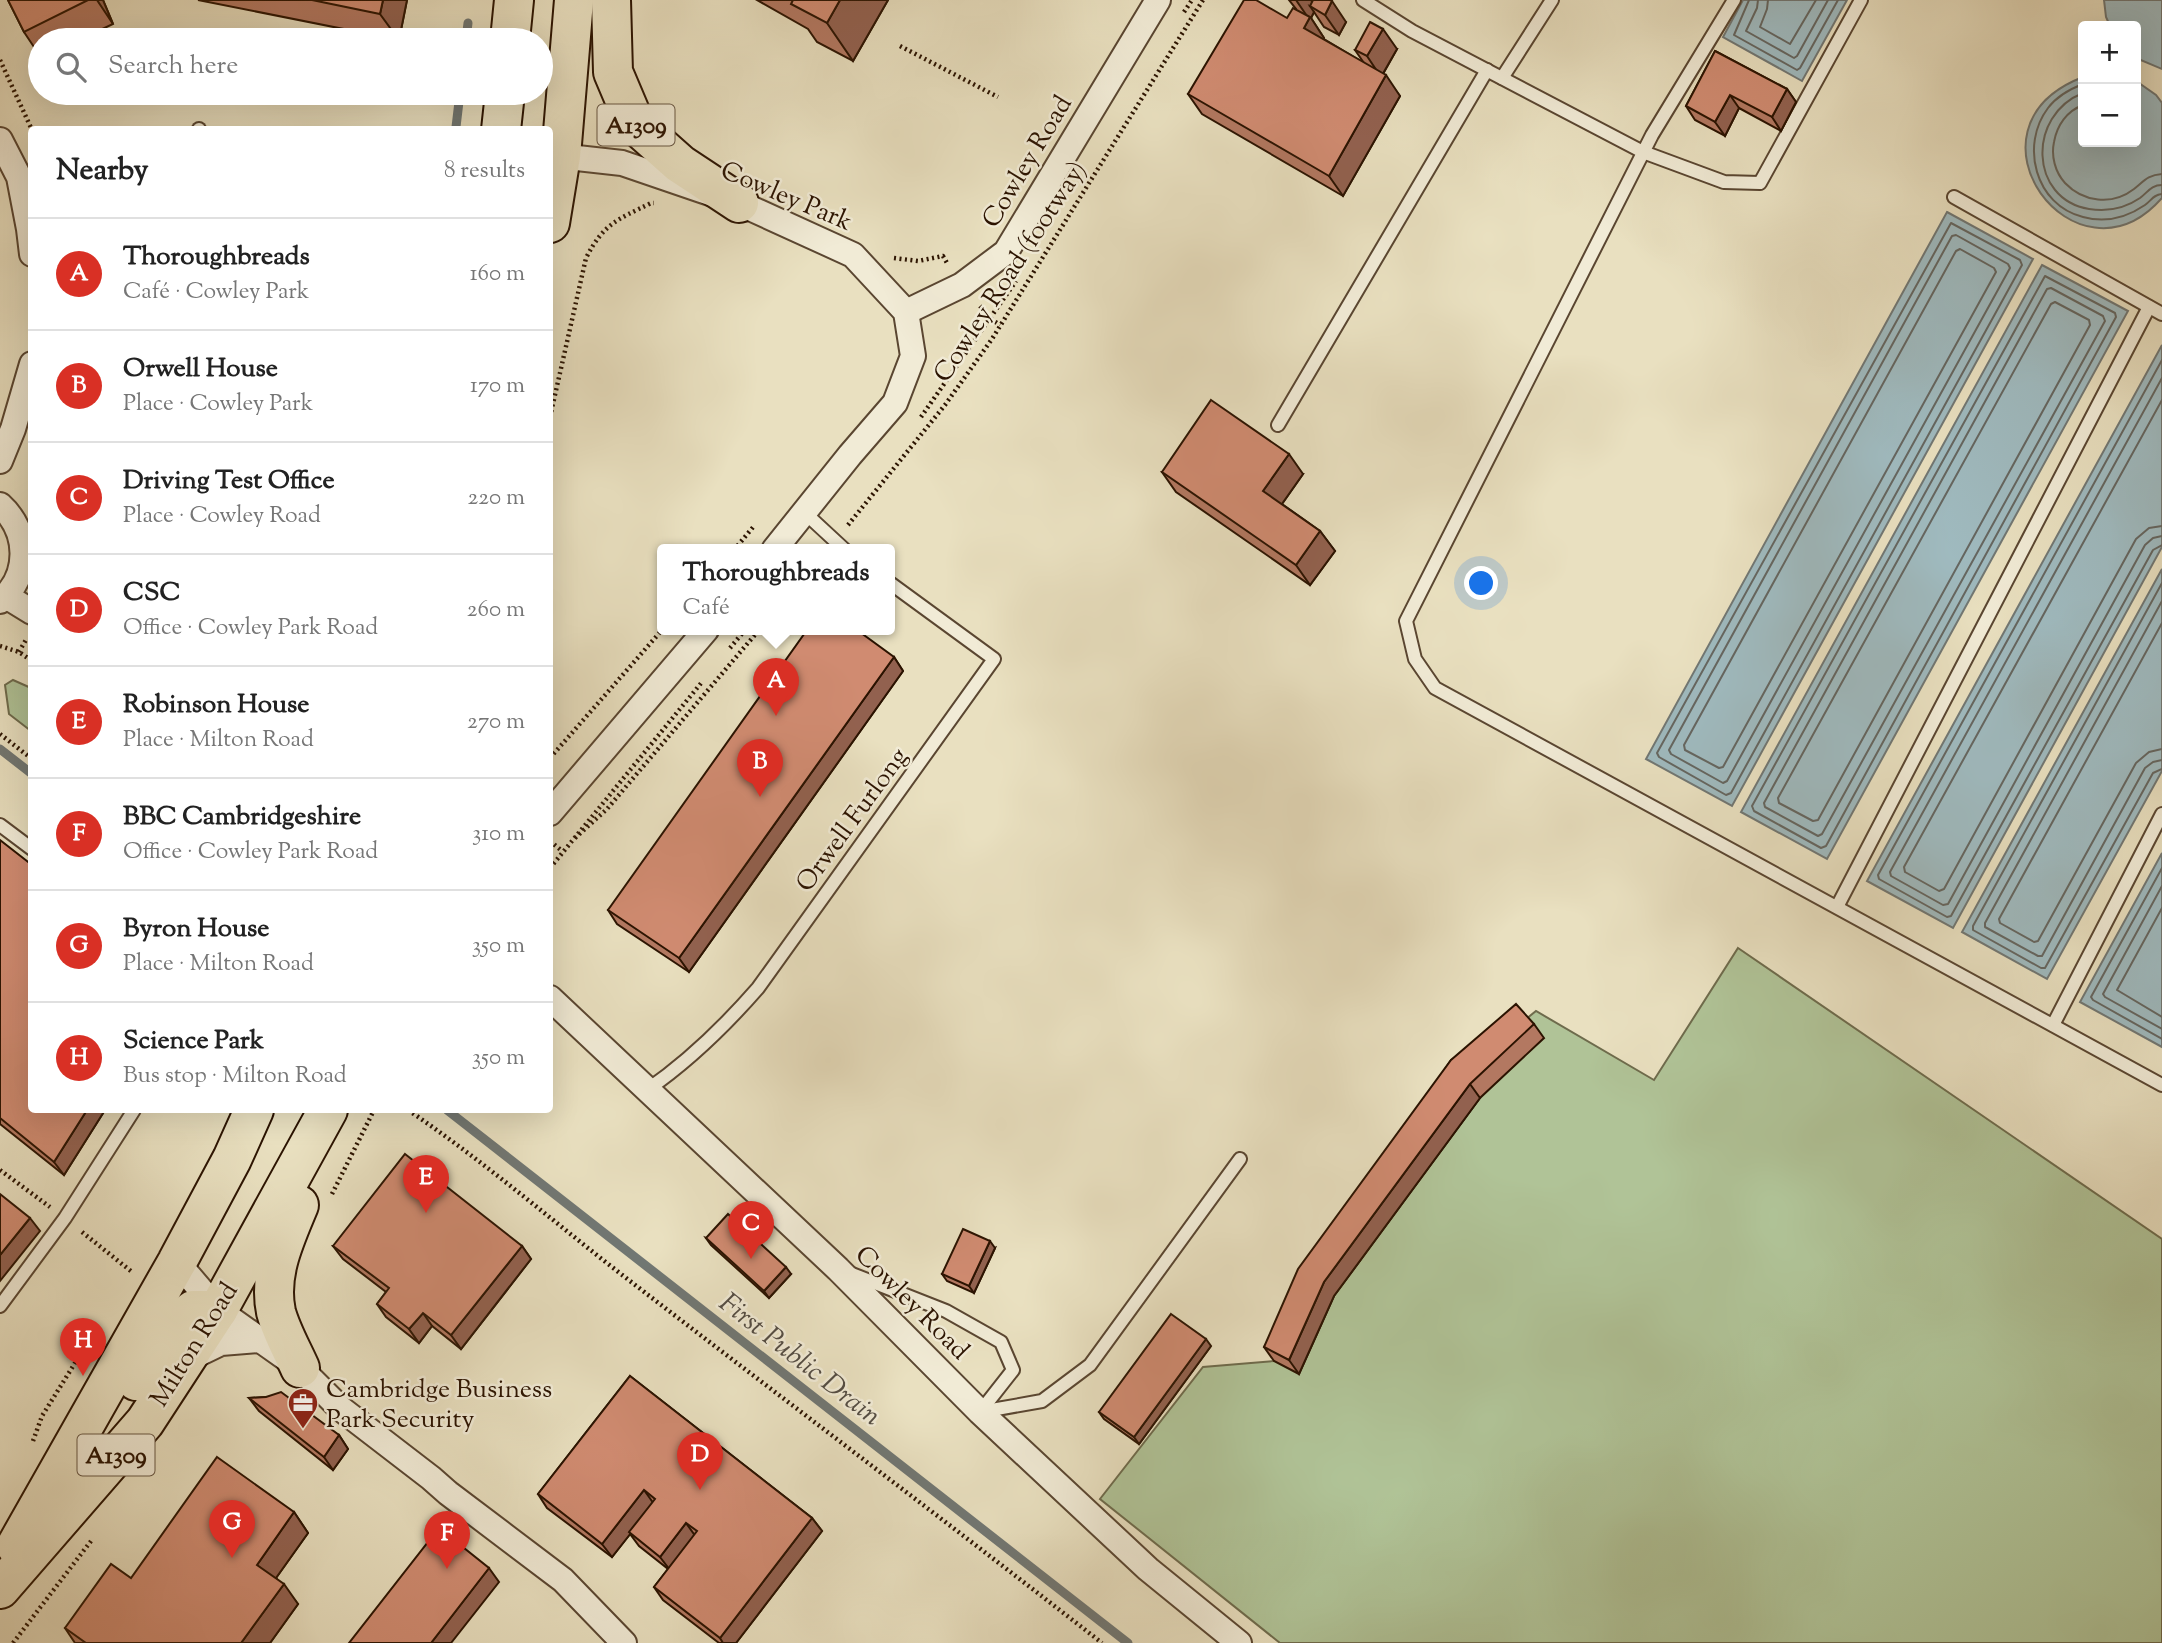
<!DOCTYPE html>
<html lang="en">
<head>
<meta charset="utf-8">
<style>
	:root { --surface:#fff; --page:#f2f2f2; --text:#222; --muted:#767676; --line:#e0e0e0; --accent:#d93025 }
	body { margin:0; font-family:"Sorts Mill Goudy",serif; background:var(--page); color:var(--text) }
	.controls { position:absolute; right:21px; top:21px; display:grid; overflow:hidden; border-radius:7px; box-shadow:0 7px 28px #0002 }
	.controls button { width:63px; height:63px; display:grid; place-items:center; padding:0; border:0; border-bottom:2px solid var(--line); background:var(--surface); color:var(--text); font:35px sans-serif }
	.you { position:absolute; left:1482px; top:584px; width:24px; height:24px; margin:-18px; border:5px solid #fff; border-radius:50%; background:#1a73e8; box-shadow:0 0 0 10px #1a73e833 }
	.badge { display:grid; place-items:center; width:46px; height:46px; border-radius:50%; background:var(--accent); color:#fff; font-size:23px; font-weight:700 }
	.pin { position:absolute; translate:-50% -58px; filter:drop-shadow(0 2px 4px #0008) }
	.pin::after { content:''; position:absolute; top:37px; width:24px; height:21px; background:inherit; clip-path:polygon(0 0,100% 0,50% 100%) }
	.popup { position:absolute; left:657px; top:544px; width:238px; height:91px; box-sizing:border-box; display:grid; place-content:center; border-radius:7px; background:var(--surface); filter:drop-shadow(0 2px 5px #0005); font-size:23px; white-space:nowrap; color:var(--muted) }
	.popup b { font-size:26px; color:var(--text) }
	.popup::after { content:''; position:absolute; left:50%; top:100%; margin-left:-14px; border:14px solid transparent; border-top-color:var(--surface) }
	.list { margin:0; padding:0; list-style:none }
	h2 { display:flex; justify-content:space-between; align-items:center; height:91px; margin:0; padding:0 28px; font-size:30px }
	h2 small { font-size:23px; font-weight:400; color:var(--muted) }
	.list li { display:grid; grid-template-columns:46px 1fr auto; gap:21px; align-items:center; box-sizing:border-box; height:112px; padding:0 28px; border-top:2px solid var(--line) }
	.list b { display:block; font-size:26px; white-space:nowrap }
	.list p { margin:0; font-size:23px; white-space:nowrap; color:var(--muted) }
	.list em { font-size:23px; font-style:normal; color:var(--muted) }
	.icon { flex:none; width:38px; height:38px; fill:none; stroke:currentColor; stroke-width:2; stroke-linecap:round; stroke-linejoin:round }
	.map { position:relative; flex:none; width:2162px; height:1643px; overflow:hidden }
	.search { position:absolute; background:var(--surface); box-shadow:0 7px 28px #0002; left:28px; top:28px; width:525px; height:77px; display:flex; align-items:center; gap:18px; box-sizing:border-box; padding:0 24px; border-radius:38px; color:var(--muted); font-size:26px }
	.panel { position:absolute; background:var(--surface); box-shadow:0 7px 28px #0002; left:28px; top:126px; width:525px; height:987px; border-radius:7px }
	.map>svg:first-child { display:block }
	.green { fill:#b0c397; stroke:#6e6b4c; stroke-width:2 }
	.water { fill:#9fbabf; stroke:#717773; stroke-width:2 }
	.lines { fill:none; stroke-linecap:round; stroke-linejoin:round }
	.shore { stroke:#656660; stroke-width:2 }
	.stream { stroke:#717773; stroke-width:9 }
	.service-casing { stroke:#5a4631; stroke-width:16 }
	.minor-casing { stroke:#5a4631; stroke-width:28 }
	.primary-casing { stroke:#2b1301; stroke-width:42 }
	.path { stroke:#2b1301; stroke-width:4.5; stroke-dasharray:2 3.5; stroke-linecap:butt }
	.service { stroke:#f1ebd6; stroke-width:12 }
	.minor { stroke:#f1ebd6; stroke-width:24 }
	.primary { stroke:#e9e0c0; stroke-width:38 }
	.wall { fill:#b37861; stroke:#2b1301; stroke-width:2 }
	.shaded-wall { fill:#92614f; stroke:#2b1301; stroke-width:2 }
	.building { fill:#d08b71; stroke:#2b1301; stroke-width:2 }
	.labels { text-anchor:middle; stroke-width:5; stroke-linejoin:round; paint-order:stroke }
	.shield { fill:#f1ebd6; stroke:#665441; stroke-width:2 }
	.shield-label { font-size:24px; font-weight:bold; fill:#2b1301 }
	.street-label { font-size:26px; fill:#2b1301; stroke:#f1ebd6 }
	.poi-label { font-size:26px; fill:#2b1301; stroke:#f1ebd6; text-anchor:start }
	.water-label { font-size:28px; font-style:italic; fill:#544d44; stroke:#f1ebd6 }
</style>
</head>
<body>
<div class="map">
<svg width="2162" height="1643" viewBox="0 0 2162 1643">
	<rect width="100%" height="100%" fill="#e9e0c0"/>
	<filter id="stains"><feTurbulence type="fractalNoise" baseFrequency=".00286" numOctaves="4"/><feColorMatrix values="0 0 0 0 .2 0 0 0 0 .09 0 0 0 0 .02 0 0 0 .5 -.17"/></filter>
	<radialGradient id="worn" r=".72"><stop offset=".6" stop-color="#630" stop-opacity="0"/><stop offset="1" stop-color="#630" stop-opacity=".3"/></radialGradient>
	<g class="green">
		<path d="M13,680l18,8v43l-22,-17 -4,-29z"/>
		<path d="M1738,948l424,291v404h-882l-180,-144 103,-132 71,-6 186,-289 76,-61 118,69z"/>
	</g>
	<g class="water">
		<path d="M1743,0h104l-45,81 -79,-44z"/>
		<path d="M2104,0h58v69l-26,-11v-32h-26l-4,-9z"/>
		<path d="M2083,77v65h53v-61l20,14 6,8v95c-86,98 -211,-70 -79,-121z"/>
		<path d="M1947,212l86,47 -301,547 -86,-47z"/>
		<path d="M2042,265l86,46 -301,548 -86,-47z"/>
		<path d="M2162,345v202l-209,381 -86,-47z"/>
		<path d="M2162,569v202l-115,208 -85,-47z"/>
		<path d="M2162,853v194l-82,-45z"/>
	</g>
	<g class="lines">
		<g class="shore">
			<path d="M1749,0l-15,35 63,35 3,-2 38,-68"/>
			<path d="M1758,0l-1,8 -11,23 48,27 3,-2 31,-56"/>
			<path d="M1768,0l-1,9 -7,18 30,17 26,-44"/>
			<path d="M2083,84c-13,5 -26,12 -35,24 -28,37 -13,97 35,109 22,6 43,1 62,-12 7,-5 8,-10 17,-11"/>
			<path d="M2083,93c-56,22 -54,106 6,116 19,3 35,0 51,-11 8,-6 11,-13 22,-13"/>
			<path d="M2083,105c-16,6 -26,20 -29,37 -3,14 1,30 11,41 18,19 47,23 69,6 10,-8 14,-14 28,-15"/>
			<path d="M1951,223l69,37 2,5 -291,528 -5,2 -67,-38 -2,-4z"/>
			<path d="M1956,235l52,29 2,4 -283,513 -4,2 -52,-29 -2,-4 283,-514z"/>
			<path d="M1960,249l34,19 2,4 -273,495 -4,1 -34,-18 -1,-5 272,-494z"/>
			<path d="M2045,276l70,37 1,4 -290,529 -5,2 -67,-37 -2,-5z"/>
			<path d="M2051,288l52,28 2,5 -283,513 -4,2 -53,-29 -1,-4 283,-514z"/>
			<path d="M2055,302l34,18 1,5 -272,495 -5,1 -34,-18 -1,-5 273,-494z"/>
			<path d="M2162,360l-284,515 1,4 68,38 4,-1 202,-366 9,-5"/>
			<path d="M2162,378l-272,494 1,4 52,29 5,-1 197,-359 8,-7 9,-2"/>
			<path d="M2162,400l-258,467 1,5 34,19 5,-2 192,-350 13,-11 13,-2"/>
			<path d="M2162,583l-189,343v4l68,38h4l108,-195 9,-4"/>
			<path d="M2162,601l-177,322v4l53,29h4l103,-188 8,-6 9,-2"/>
			<path d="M2162,623l-163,296 1,4 34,19 4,-1 98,-178 13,-11 13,-3"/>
			<path d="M2162,868l-71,129 2,3 69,39"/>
			<path d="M2162,886l-59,108 2,3 57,32"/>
			<path d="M2162,908l-45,82 45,27"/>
		</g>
		<g class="stream">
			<path d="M466,40l2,-17"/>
			<path d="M456,127l4,-34"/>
			<path d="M0,749l32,25"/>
			<path d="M447,1110l681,533"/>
		</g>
		<g class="service-casing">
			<g id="service">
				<path d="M1363,0l49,31 231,121 81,30 36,1 101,-183"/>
				<path d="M1734,0l-82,135 -246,486 9,38 20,29 727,397"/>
				<path d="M1502,78l50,-78"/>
				<path d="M199,130v-1"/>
				<path d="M1954,197l208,117"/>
				<path d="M1278,425l209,-355"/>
				<path d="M805,513l40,37"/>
				<path d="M0,825l32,24"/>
				<path d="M1837,907l312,-600"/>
				<path d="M2053,1025l109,-211"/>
				<path d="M647,1090c42,-29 77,-63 111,-102l236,-329 -104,-76"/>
				<path d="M852,1274l94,37 55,31 12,28 -33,42"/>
				<path d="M0,1306l65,-88 69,-108"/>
				<path d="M980,1412l62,-11 48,-36 150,-206"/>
			</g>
		</g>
		<g class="minor-casing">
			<g id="minor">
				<path d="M0,140l19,37 10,52 3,25"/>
				<path d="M550,155l72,8 117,40 114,52 53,57 7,44 -18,47 -45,52 -76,95"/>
				<path d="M906,312l56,-27 44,-33 152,-252"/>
				<path d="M0,461l13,-32 19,-65"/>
				<path d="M0,505c29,26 31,70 0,96"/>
				<path d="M6,596l26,16"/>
				<path d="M550,813l156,-183"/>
				<path d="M550,998l288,271 142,143 168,157 91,74"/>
				<path d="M177,1262l41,48 82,58 40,40 91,70 17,15 115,87 61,63"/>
				<path d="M188,1359l33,-16 39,-3"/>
			</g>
		</g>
		<g class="primary-casing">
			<g id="primary">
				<path d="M611,0l2,72 22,52 45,40 59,39"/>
				<path d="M510,40l4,-40"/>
				<path d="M501,130l4,-37"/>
				<path d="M550,223l11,-67 13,-156"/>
				<path d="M299,1205c-14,34 -31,69 -23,107 5,19 16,38 24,56"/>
				<path d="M136,1381l38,-57 19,-14h25"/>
				<path d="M16,1546l161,-284 55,-103 22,-49"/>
				<path d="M0,1589l145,-167 73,-112 110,-200"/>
			</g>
		</g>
		<g class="path">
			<path d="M1184,12l8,-12"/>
			<path d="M900,46l98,51"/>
			<path d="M0,60l32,70"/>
			<path d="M894,258l24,3 25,-5 4,7"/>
			<path d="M980,306l11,13 9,6"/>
			<path d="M550,417l36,-159c18,-35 31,-38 65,-55h3"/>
			<path d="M921,417l95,-136"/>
			<path d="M848,525l97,-120 47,-66 211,-339"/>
			<path d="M734,550l20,-24"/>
			<path d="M0,646l19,6 13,9"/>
			<path d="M730,648l15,-18"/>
			<path d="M19,652l8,-14"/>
			<path d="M0,734l32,25"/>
			<path d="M550,758l112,-128"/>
			<path d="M575,838l32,-29 152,-179"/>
			<path d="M550,841l12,10"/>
			<path d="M550,868l152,-186"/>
			<path d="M408,1110c77,52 148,114 222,171 157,121 316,240 472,362"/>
			<path d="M0,1170l50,37"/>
			<path d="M332,1194l42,-84"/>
			<path d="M82,1232l50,40"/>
			<path d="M33,1441l9,-25 33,-53 7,-7"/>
			<path d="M13,1643l78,-102"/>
		</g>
		<use href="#service" class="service"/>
		<use href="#minor" class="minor"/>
		<use href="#primary" class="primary"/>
	</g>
	<g class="wall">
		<path d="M8,0h95l10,24 -34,16h-39v16l-16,-24z"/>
		<path d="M198,0h209l-8,40z"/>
		<path d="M757,0h131l-35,61 -36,-19 -9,-13z"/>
		<path d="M1289,0h22l1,2 34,20 -7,13 -15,-8 -10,-15 -3,6 13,20v1l40,24 -9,-13 42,-1 -14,25 17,22 -57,100 -141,-82 -14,-20 99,-76 9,-9z"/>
		<path d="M1715,51l72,38 9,13 -15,29 -42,-23 -14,28 -30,-16 -9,-14z"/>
		<path d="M1162,472l141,2 -21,30 38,27 15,20 -25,34 -134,-93z"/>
		<path d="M894,657l9,14 -214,301 -72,-48 -9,-14z"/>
		<path d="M0,840l32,270h73l-41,65 -64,-51z"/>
		<path d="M1534,1024l10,14 -64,60 -146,198 -35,78 -25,-13 -10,-14 187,-287z"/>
		<path d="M706,1238l85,36 -22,24 -58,-53z"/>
		<path d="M333,1246h189l9,13 -70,90 -29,-23 -13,17 -33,-26 -9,-13 9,-12 -43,-33z"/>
		<path d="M995,1248l-21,45 -27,-12 -5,-7z"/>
		<path d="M1211,1346l-72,98 -35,-25 -5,-7z"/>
		<path d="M630,1376l182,142 10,13 -86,112h-17l-56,-43 -9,-13 14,-18 -29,-23 -9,-12 -18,23 -65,-49 -9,-14z"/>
		<path d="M266,1397l73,38 9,14 -15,21 -74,-59 -10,-13z"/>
		<path d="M294,1512l14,21 -32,45 22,26 -28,39h-195l-10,-15 66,-50z"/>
	</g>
	<g class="shaded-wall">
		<path d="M97,0h6l10,24z"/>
		<path d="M383,0h24l-8,40 -19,-26z"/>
		<path d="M840,0h48l-35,61 -26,-38z"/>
		<path d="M1296,0h15l5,8 -6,-2 4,6 -3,6 13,20 -6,10 -14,-20 5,-9z"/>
		<path d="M1332,1l14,21 -7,13 -14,-20z"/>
		<path d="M1383,29l14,20 -16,28 -14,-21z"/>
		<path d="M1386,75l14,21 -57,100 -14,-20z"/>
		<path d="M1787,89l9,13 -15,29 -9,-14z"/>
		<path d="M1730,95l9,13 -14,28 -10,-14z"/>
		<path d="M1289,454l14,20 -26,37 -14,-20z"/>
		<path d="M1320,531l15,20 -25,34 -14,-20z"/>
		<path d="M894,657l9,14 -214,301 -10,-14z"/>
		<path d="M1470,1084l10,14 -146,198 -35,78 -10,-14 35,-78z"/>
		<path d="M87,1110h18l-41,65 -10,-13z"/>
		<path d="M30,1218l10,13 -40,50v-26z"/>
		<path d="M990,1241l5,7 -21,45 -5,-7z"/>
		<path d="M522,1246l9,13 -70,90 -10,-14z"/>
		<path d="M786,1267l5,7 -22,24 -5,-7z"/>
		<path d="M423,1313l9,13 -13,17 -10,-14z"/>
		<path d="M1206,1339l5,7 -72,98 -5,-7z"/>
		<path d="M339,1435l9,14 -15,21 -9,-13z"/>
		<path d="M644,1490l10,14 -42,53 -10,-13z"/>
		<path d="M294,1512l14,21 -37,52 -14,-20z"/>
		<path d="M812,1518l10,13 -86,112h-13l-3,-5z"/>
		<path d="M686,1523l10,14 -26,33 -10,-13z"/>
		<path d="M489,1568l10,14 -48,61h-20z"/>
		<path d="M284,1584l14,20 -28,39h-29z"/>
	</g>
	<g class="building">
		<path d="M8,0h80l-64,32z"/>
		<path d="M312,0h71l-3,14z"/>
		<path d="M793,0h47l-13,23 -36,-19z"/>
		<path d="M1244,0h12l31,18 6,-10 17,9 -6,11 82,47 -57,101 -141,-82z"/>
		<path d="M1313,0h17l2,1 -7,14 -15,-9z"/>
		<path d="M1370,22l13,7 -16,27 -12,-6z"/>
		<path d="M1715,51l72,38 -15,28 -42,-22 -15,27 -29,-16z"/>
		<path d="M1211,400l78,54 -26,37 57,40 -24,34 -134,-93z"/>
		<path d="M807,630h50l37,27 -215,301 -71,-48z"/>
		<path d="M0,840l32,25v245h55l-33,52 -54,-44z"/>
		<path d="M1516,1004l18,20 -64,60 -146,198 -35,78 -25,-13 34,-78 153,-209z"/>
		<path d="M405,1154l117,92 -71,89 -28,-22 -14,16 -32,-25 12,-16 -56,-42z"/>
		<path d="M0,1194l30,24 -30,37z"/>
		<path d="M728,1214l58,53 -22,24 -58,-53z"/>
		<path d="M963,1229l27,12 -21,45 -27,-12z"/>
		<path d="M1171,1314l35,25 -72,98 -35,-25z"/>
		<path d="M630,1376l182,142 -92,120 -66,-51 43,-56 -11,-8 -26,34 -31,-25 26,-33 -11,-9 -42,54 -64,-50z"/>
		<path d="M281,1392l58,43 -15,22 -75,-59 17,-1z"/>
		<path d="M217,1457l77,55 -37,53 27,19 -43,59h-155l-21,-15 46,-64 20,14z"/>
		<path d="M439,1528l50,40 -58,75h-82z"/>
	</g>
	<defs>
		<g id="office-pin" transform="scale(1.575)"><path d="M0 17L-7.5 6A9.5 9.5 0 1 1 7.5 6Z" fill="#8f2418" stroke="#f1ebd6"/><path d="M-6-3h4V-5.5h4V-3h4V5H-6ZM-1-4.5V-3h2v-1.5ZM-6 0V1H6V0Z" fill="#fff"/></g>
	</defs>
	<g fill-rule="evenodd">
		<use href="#office-pin" x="303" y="1403"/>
	</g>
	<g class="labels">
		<g class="shield">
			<rect x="597.5" y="104.5" width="77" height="41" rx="5"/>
			<rect x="77.5" y="1434.5" width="77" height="41" rx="5"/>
		</g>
		<g class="shield-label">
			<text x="636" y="133">A1309</text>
			<text x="116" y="1463">A1309</text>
		</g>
		<g class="street-label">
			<text transform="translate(1026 161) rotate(-59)" y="9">Cowley Road</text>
			<text transform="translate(787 195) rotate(23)" y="9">Cowley Park</text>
			<text transform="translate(1009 271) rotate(-57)" y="9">Cowley Road (footway)</text>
			<text transform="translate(851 819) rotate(-54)" y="9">Orwell Furlong</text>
			<text transform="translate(913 1302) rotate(45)" y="9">Cowley Road</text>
			<text transform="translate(193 1344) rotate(-58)" y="9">Milton Road</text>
		</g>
		<g class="poi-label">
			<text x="326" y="1397">Cambridge Business<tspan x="326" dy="30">Park Security</tspan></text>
		</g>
		<g class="water-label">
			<text transform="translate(801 1358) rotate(38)" y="10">First Public Drain</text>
		</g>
	</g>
	<rect width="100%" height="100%" filter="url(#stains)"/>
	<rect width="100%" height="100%" fill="url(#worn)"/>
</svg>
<div class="controls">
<button>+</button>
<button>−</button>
</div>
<div class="you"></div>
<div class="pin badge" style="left:776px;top:716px">A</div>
<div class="popup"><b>Thoroughbreads</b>Café</div>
<div class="pin badge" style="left:760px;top:797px">B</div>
<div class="pin badge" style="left:751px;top:1259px">C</div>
<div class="pin badge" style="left:700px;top:1490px">D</div>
<div class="pin badge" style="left:426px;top:1213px">E</div>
<div class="pin badge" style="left:447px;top:1569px">F</div>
<div class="pin badge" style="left:232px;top:1558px">G</div>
<div class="pin badge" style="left:83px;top:1376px">H</div>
<div class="search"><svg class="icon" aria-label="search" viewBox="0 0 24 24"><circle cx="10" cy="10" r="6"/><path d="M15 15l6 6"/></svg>Search here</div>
<section class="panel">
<h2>Nearby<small>8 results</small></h2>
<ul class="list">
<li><span class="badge">A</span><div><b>Thoroughbreads</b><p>Café · Cowley Park</p></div><em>160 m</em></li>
<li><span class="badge">B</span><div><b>Orwell House</b><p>Place · Cowley Park</p></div><em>170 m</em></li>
<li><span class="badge">C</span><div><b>Driving Test Office</b><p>Place · Cowley Road</p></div><em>220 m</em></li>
<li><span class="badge">D</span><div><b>CSC</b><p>Office · Cowley Park Road</p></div><em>260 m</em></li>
<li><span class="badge">E</span><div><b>Robinson House</b><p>Place · Milton Road</p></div><em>270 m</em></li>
<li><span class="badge">F</span><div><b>BBC Cambridgeshire</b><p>Office · Cowley Park Road</p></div><em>310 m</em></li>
<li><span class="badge">G</span><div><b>Byron House</b><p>Place · Milton Road</p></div><em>350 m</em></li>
<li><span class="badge">H</span><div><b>Science Park</b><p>Bus stop · Milton Road</p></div><em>350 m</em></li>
</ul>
</section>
</div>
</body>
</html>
